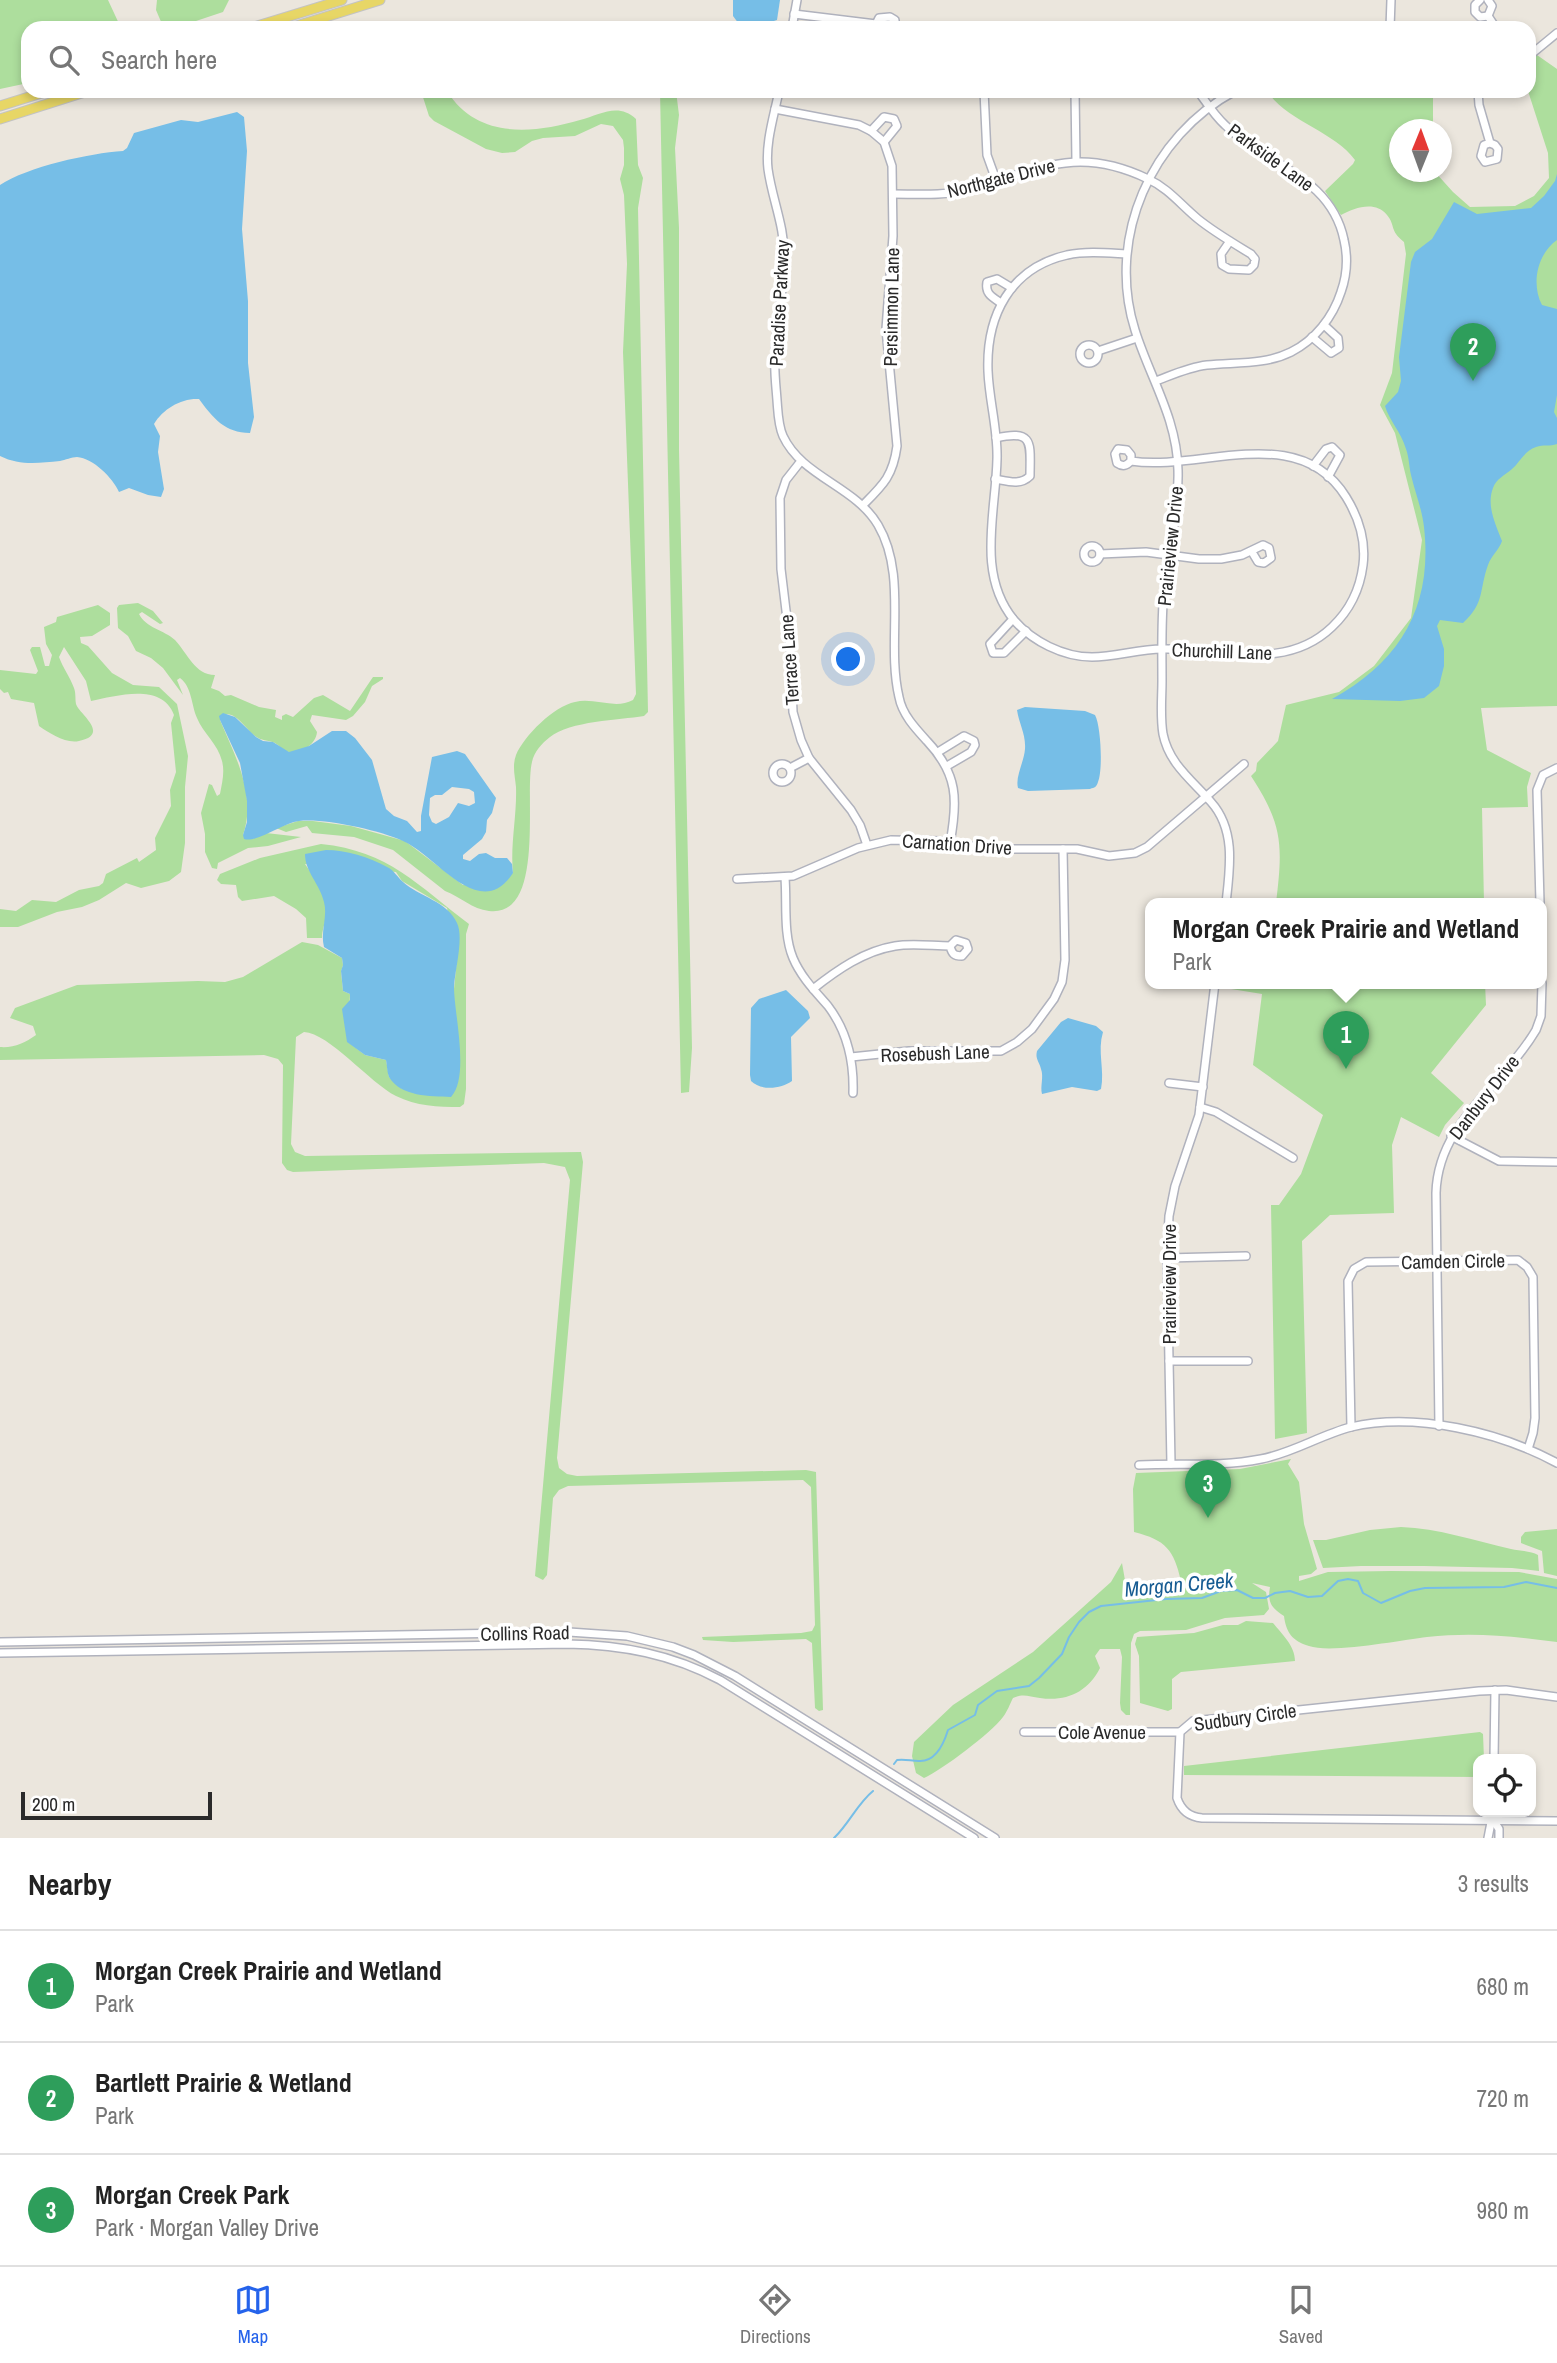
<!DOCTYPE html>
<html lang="en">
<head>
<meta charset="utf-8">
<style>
	:root { --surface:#fff; --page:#f6f6f6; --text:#222; --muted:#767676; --line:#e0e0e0; --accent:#2563eb }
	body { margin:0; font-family:"Archivo Narrow",sans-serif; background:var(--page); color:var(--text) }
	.controls { position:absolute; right:21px; bottom:21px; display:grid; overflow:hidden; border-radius:14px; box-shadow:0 4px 10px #0003 }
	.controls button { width:63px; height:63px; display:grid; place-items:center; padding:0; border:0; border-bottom:2px solid var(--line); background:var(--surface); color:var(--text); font:35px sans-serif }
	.compass { position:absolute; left:1389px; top:119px; width:63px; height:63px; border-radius:50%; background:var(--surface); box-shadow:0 4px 10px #0003; rotate:1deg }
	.scale { position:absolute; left:21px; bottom:18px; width:191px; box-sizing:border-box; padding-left:7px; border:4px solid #2a2a2a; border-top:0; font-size:19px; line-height:24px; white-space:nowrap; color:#2a2a2a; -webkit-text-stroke:5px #fff; paint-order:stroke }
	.you { position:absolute; left:849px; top:660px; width:24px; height:24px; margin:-18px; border:5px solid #fff; border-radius:50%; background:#1a73e8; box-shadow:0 0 0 10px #1a73e833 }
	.badge { display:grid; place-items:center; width:46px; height:46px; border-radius:50%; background:var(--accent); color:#fff; font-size:23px; font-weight:700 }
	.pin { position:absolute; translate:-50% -58px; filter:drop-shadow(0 2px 4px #0008) }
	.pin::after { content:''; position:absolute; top:37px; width:24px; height:21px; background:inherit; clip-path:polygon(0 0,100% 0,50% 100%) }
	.popup { position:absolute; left:1145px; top:898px; width:402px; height:91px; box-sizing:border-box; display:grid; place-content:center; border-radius:14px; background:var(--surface); filter:drop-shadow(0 2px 5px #0005); font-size:23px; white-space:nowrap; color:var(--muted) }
	.popup b { font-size:26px; color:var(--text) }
	.popup::after { content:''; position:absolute; left:50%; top:100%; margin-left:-14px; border:14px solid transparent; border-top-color:var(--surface) }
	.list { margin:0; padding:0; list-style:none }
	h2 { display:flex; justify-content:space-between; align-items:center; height:91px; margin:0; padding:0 28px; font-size:30px }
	h2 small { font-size:23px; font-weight:400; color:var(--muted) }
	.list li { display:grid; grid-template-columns:46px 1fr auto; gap:21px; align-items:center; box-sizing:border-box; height:112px; padding:0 28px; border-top:2px solid var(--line) }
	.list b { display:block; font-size:26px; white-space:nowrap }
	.list p { margin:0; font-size:23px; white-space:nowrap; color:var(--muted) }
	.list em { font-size:23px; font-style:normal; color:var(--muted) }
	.icon { flex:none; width:38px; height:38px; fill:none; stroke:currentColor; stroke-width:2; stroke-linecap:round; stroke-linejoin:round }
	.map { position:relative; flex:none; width:1557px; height:1838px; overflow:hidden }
	.search { position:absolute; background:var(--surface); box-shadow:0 4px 10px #0003; left:21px; right:21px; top:21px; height:77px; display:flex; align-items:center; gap:18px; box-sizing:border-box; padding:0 24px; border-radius:21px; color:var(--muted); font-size:26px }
	.sheet { height:427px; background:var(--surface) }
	nav { display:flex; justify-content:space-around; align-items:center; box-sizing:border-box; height:98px; border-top:2px solid var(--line); background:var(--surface); font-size:19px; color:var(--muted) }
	nav a { display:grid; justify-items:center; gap:4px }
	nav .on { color:var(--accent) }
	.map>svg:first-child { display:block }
	.green { fill:#adde9d }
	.water { fill:#76bee7; fill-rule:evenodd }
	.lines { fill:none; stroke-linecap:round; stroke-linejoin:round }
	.stream { stroke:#76bee7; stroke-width:2 }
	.minor-casing { stroke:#b0b2bd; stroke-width:10 }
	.major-casing { stroke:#c3c3c3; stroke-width:11 }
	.minor { stroke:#fff; stroke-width:7 }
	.major { stroke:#e7d666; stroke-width:9 }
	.labels { text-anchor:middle; stroke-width:7; stroke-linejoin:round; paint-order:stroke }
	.street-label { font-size:19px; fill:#2a2a2a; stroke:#fff }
	.water-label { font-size:21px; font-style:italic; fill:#165b92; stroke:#fff }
</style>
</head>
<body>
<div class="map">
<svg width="1557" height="1838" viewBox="0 0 1557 1838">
	<rect width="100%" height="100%" fill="#ebe6dd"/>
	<g class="green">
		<path d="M0,0h108l13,28h-93v55l-28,6z"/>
		<path d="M157,0h72l-6,12 -48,16 -13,-4 -6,-14z"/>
		<path d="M1537,55l20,14v637l-76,2 6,42 44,23 -4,14 1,20 -46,1 2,95h-208c7,-58 7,-78 -25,-127l5,-5 1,-8 21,-22 8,-36 53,-13 35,-26 37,-48 11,-78 -27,-107 -15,-28 12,-32 14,-119 -2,-12c-15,-12 -8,-16 -17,-27 -12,-15 -33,-7 -46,0l-16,-24 28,-27 2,-4c-21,-29 -69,-39 -88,-69h166v38l-33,1v42h35l18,20 17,15 45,-1 19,-10 15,-18 -1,-25 -20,-62 1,-31z"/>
		<path d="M421,91h26c30,48 85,43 133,29 20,-5 38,-18 56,-1l2,46 5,13 -5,30 10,504 -4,4c-25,4 -74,5 -94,21 -8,6 -16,15 -18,25 -8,32 14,156 -43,149 -17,-2 -28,-14 -44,-20l-52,-41 -39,-13 -42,-4 -5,-7 -21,6 -10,-4 22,-7h15l38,5 54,15 58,44 50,-12c-3,-28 4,-57 3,-86 -1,-11 -4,-21 0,-32 8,-19 38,-49 59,-53 19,-5 40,8 58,-2l3,-6 -13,-342 4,-88 -3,-69 -4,-16 4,-14v-17l-1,-8 -10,-14 -12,-2 -26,12 -32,2 -11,3 -17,11 -13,1 -16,-4 -52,-28 -5,-5z"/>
		<path d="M660,91h16l3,24 -4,33 4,80v222l13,598 -3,44 -8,1z"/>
		<path d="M138,603l15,8 10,12 -3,1 -18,-12 -3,2c7,14 25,16 36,26 13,14 20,35 40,35l-4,13 8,3 6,5 6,-1 28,12 17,3 -1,7 7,3v-4l4,-2 7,3 21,-19 9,-3 27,16 23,-34h10v2l-11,7 -7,16 -12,14 -7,4 -34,-5 -2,6 7,11c-1,12 -15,22 -28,20 -6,-1 -9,-6 -14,-9 -7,-3 -14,-2 -20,-7 -7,-5 -12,-14 -20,-19 -5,-4 -10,-3 -15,-1v4c15,36 37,75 23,115l9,4 14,-6 35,4 -33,9 -20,2 -30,15 -1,6 -5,-1 -7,-16v-18l-4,-21 8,-29 3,1 5,11 3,-2c2,-11 5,-22 2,-33 -4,-17 -19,-28 -25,-43 -6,-14 -5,-31 -17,-40l-3,2 6,15 -20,-27 -12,-10 -15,-7 -8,-15 -10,-8 -1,-20 2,-3z"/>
		<path d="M98,605l12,8v12l-18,11 -12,1 1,6 7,3 24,27 21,12 26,2 18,17 11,52 -3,31v56l-4,29 -12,9 -28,7 -15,-5 -27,17 -17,7 -25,5 -39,15h-18v-18l16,2 16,-11 24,2 23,-12 20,-4 4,-3 3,-9 31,-16 2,4 17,-12 -1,-12 16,-32 -1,-16 6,-18 -5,-49 3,-8c-12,-33 -58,-19 -83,-14l-5,-20 -22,-34 -5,10c4,11 11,20 15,31 2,5 1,10 2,16 3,10 35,30 3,37 -13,3 -30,-8 -40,-15l-5,-23 -23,-4 -3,-7 -4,1 -4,-4v-19l36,4 2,-3 -8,-21 2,-3h8l5,19h4l3,-11 -6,-11 -2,-17 12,-5 1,-5z"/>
		<path d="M321,844c68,7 96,41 148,80l-3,10v155l-2,15 -4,3c-22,0 -44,-1 -64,-11 -26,-13 -67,-63 -92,-64l-8,5 -5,107 4,8 10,4 276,-4 2,10 -26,296 2,10 8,6 10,2 229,-6 10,2 7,238 -4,1 -4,-3 -3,-65 -6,-4 -73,3 -30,-2 -1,-3 99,-4 11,-2 3,-6 -4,-138 -8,-7 -235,6 -9,4 -6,8 -6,77 -4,5 -8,-4 35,-396 -5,-13 -21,-4 -251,9 -6,-2 -5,-7 1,-98 -5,-6 -14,-4 -264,5v-13c14,1 25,-4 36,-12l-3,-9 -23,-8 5,-10 62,-23 121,-4 27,1 18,-5 59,-35 16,3 24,13 1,7 -2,7 2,19 7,3 -2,48 17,13 21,5 3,17 13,12 52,-100 3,-31 -10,-50 -45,-27 -6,-9 -91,-8c10,15 23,32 21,52 -1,8 -4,14 -4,22h-15l-1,-20 -10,-9 -22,-13 -32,5 -4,-4 -2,-12 -15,-1 -4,-4 3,-6 40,-16z"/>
		<path d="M1220,983h265l1,22 -55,68 33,30 -19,22 -6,12 -38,-20 -9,28 2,68 -64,2 -28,26 5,192 -32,6 -4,-234h8l22,-31 22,-59 -70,-50 9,-71 -43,-7z"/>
		<path d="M1291,1459l-3,5 11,18 5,42 13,45 -6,5 -12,2v5l29,-9 63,-1 128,1 38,7v63c-44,-6 -85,-10 -130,-5 -26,3 -96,17 -118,9 -17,-5 -23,-14 -25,-30 -12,-8 -17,-13 -14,-29l-18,-4 14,9 3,17 -5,6 -39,3 -39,12 -46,1 -6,3 -3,9 -1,72h-4l-5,-5 -1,-7 2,-46 -2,-8h-20l-5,7 5,12c-12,24 -34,34 -60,30 -11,-1 -16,-5 -27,0 -3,6 -6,14 -10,19 -12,16 -61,53 -79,61l-8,-5 -4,-17 2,-14 39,-37 80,-53 78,-70 11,-19 4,23c17,14 51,-6 73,6l9,-4 -20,-3 -7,-4c-7,-31 -15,-41 -47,-49l-1,-43 3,-16 104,-4z"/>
		<path d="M1401,1527c37,1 74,14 110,22 9,2 20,2 27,6l1,16 -27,-3 -88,-2h-63l-38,2 -10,-28h13l44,-10z"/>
		<path d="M1557,1529v47l-13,-3 -2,-22 -21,-8v-6l4,-5z"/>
		<path d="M1246,1621l27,2c9,11 22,23 22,38l-114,11 -9,7v30l-4,2 -28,-8 -1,-47 -4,-12 2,-7 57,-4 29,-8h15z"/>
		<path d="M1480,1732l3,2 1,25h-6v18l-294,-2v-9z"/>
	</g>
	<g class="water">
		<path d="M733,0h47l-3,20 -19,6 -19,-2 -6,-8z"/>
		<path d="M237,112l7,5 3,34 -5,78 6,72v62l6,54 -4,16c-25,0 -37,-15 -51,-34 -18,-1 -36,10 -45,25l6,12 -2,16 6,37 -3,8 -13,-2 -19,-7 -10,4c-6,-14 -26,-34 -42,-35 -5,0 -12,3 -17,4 -21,2 -40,5 -60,-5v-271c27,-18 90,-32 123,-34l4,-3 7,-15 47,-13 17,2z"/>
		<path d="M1557,174v66c-20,14 -26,44 -15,65l15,4v86l-3,17 3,6v26c-7,3 -14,0 -21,3 -12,4 -16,15 -24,22 -7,6 -16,10 -19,19 -7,18 3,37 9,53 -3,9 -11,15 -14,24 -9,25 -3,38 -25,58l-23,-3 -3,6 7,23v17l-5,20 -15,12 -24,3 -68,-2c69,-38 101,-93 92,-172 -2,-18 -9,-35 -13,-52 -2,-9 -2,-18 -5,-26 -5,-17 -17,-29 -21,-43l13,-14 3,-11 -2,-24 12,-95 4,-10 17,-13 22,-37 23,12 54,-6 13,-12 11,-15z"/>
		<path d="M1025,707l60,4 10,4c6,11 8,55 3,67 -2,6 -3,5 -8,7l-62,2 -10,-3c-3,-11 6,-26 7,-39 1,-15 -6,-25 -8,-39z"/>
		<path d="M223,713l12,4 21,20 7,4 10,1 16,10 20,-6 23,-15h14l9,7 17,22 14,49 8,7 13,5 10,11 4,-1v-15l11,-59 25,-6 8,3 31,44 -4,15 -5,7 -1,12 -4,7 -19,16v4l7,2 9,-7 7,-1 9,5h12l5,6 1,9c-33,51 -77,-18 -110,-32 -24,-11 -79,-23 -104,-20 -17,2 -41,22 -55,18l-1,-4 4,-13v-21l-7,-38 -20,-43 -1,-4zM452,787l17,2 5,3 1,11 -6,3 -11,-3 -9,14 -13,7 -4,-2 -3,-7 1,-17 5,-3h7z"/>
		<path d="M326,850c19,0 44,7 61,17 8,4 10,10 16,15 17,15 44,19 54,41 7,15 -2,46 -3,64 0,26 16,90 -3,110 -21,-1 -50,0 -62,-20 -2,-5 -2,-12 -3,-17l-21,-5 -18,-13 -5,-33 8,-9v-6l-7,-3 -2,-20 2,-6 -1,-7 -18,-11c-4,-16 4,-30 0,-45 -4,-18 -19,-30 -19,-48z"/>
		<path d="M786,990l22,21 2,7 -19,19 1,44c-11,8 -31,10 -41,0l-1,-6 1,-67 8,-9z"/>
		<path d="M1068,1018l28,8 7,6c-6,19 2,38 -2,57l-4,2 -25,-4 -30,7c-2,-8 2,-17 -1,-25 -2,-8 -6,-10 -4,-18l24,-29z"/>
	</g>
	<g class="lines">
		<g class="stream">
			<path d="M894,1764l3,-4c9,-1 14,1 22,1 17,1 25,-18 29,-31l27,-15 3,-10 19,-14 32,-5 10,-8 23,-24 7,-17 10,-15 10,-10 12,-6 65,-7 36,-1 19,-7 16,-1 16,8h12l10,-5 15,-2 18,6 14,-1 16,-15 10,-2 10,2 5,12 18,10 29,-12 15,-3 79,-1 22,-5 31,6"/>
			<path d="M834,1838c15,-14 23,-34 39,-47"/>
		</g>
		<g class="minor-casing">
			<g id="minor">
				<path d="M1480,0l-5,5v7l5,5 8,-1"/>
				<path d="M1488,0l4,6 -4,10"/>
				<path d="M794,14l82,10"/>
				<path d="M1488,16l8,12"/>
				<path d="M876,24l3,-6 11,-1 5,3v8"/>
				<path d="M792,28l5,-28"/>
				<path d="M1390,28l1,-28"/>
				<path d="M1529,56l28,-23"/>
				<path d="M779,91c-5,25 -14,52 -11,78 4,30 17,58 16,88 0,34 -8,67 -9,100 -1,14 1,29 2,43 1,12 1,25 6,36 19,41 72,50 95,89 30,51 8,117 21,172 3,17 16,31 28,44 31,33 31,59 23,102"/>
				<path d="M984,91l3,64 9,25"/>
				<path d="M1075,91l1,70"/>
				<path d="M1478,91l1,14 11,38 5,2 3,4 -1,10 -12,3 -4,-6 3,-11 6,-2"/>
				<path d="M775,109l84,16 12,6 13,11 8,24 1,70 -7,93 11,117c-4,30 -14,39 -34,59"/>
				<path d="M871,131l13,-14 10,2 3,7 -13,16"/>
				<path d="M893,194c24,0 51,2 74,-4 70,-19 108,-46 181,-11 20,9 33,26 50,40 16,13 35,24 53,35l4,5 -1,6 -5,5 -20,-1 -7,-4 -1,-11 9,-13"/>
				<path d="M1126,254c-19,-1 -39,-3 -59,1 -57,13 -81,61 -79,116 1,29 10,59 9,88 -1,53 -21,115 17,161 18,21 49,37 78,37 23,0 47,-8 70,-8 59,-2 122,24 170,-22 18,-17 28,-38 31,-62 3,-24 -4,-47 -17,-68 -48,-77 -145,-25 -215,-36 -5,5 -8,6 -14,2l-2,-9 3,-5 9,1 4,5v6"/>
				<path d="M1001,303c-9,-6 -16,-9 -14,-21l10,-3 15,9"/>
				<path d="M1312,337l19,16 8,-5 -1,-10 -14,-13"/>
				<circle cx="1089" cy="354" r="9"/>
				<path d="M1098,351l39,-13"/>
				<path d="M1156,381c16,-6 33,-14 51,-16 28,-3 58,0 84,-13 24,-12 42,-35 50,-60 6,-17 7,-35 3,-52 -13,-64 -78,-75 -119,-115 -11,-10 -19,-23 -27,-34"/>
				<path d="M801,461l-15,19 -6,18 1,71 9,75 3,68 8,28 8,18 42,52 9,15 7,20"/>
				<path d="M1313,466l13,-17 6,-2 8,8 -12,22"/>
				<path d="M995,479c12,2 25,7 35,-3 0,-32 5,-47 -34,-38"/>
				<circle cx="1092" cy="554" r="8"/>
				<path d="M1100,554l46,-2 53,7h22l21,-4 21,-10 6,3 2,10 -7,5 -6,-1 -6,-10"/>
				<path d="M1013,619l-23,25 3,9h11l22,-22"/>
				<path d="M938,752l26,-16 10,5 1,4 -4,7 -24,14"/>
				<circle cx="782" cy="773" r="9"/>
				<path d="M790,768l19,-10"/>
				<path d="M785,878c2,25 -2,56 8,80 8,19 22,33 35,48 19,25 26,56 25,87"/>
				<path d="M737,879l56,-3 65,-28 33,-8 50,1 47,8h89l32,7 26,-3 12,-6 97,-83"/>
				<path d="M1226,903c4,-35 10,-73 -15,-101 -19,-22 -42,-38 -48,-68 -3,-18 -1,-36 -1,-53 0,-30 -1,-60 2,-90 5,-41 15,-79 14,-121 -1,-52 -28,-92 -43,-140 -29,-92 16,-194 100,-239"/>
				<path d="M1540,903l-3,-113 6,-15 14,-7"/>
				<path d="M813,989c24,-19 51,-38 82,-43 17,-3 38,0 55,0l6,-6 10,3 2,6 -6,7c-8,0 -10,-2 -12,-10"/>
				<path d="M851,1057l58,-6h92l16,-9 15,-13 22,-30 8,-17 3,-22 -2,-111"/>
				<path d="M1169,1083l34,4"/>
				<path d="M1200,1107l16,5 77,46"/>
				<path d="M1451,1136l48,25 58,1"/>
				<path d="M1167,1258l79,-2"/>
				<path d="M1169,1361h79"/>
				<path d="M1439,1426l-3,-233c2,-71 67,-107 100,-163l5,-14 1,-33"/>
				<path d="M1351,1427l-3,-146 6,-12 12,-7 152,-2 9,7 6,10 2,141 -2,15 -5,16"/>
				<path d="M1171,1464l-4,-206 2,-42 6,-30 24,-71 16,-132"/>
				<path d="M1139,1465c40,-2 82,2 122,-6 32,-6 59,-24 90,-32 65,-15 149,5 206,36"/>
				<path d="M0,1642l569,-10 58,4 46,11 21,8 41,21 260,162"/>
				<path d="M0,1653l567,-9c55,1 104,10 153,36l254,158"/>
				<path d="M1557,1697l-51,-7 -27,1 -286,30 -13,11 -3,66c4,12 12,19 25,20l355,3"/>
				<path d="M1024,1732h156"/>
				<path d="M1494,1759l1,-69"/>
				<path d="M1493,1820l6,9v9"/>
				<path d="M1488,1838l5,-26"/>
			</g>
		</g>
		<g class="major-casing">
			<g id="major">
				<path d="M251,28l91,-28"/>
				<path d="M290,28l90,-28"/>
				<path d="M0,106l48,-15"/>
				<path d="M0,119l88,-28"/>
			</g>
		</g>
		<use href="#minor" class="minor"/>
		<use href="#major" class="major"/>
	</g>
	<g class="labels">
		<g class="street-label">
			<text transform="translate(1271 157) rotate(36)" y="7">Parkside Lane</text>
			<text transform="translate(1001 178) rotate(-14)" y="7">Northgate Drive</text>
			<text transform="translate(779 303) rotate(-87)" y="7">Paradise Parkway</text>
			<text transform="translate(891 307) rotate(-89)" y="7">Persimmon Lane</text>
			<text transform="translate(1170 546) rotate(-84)" y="7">Prairieview Drive</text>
			<text transform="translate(1222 651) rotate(2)" y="7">Churchill Lane</text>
			<text transform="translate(789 660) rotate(-94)" y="7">Terrace Lane</text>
			<text transform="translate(957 844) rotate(4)" y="7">Carnation Drive</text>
			<text transform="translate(935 1053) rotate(-2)" y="7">Rosebush Lane</text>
			<text transform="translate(1484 1097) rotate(-52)" y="7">Danbury Drive</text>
			<text transform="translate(1453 1261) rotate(-1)" y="7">Camden Circle</text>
			<text transform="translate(1169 1284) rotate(-90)" y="7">Prairieview Drive</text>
			<text transform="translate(525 1633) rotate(-1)" y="7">Collins Road</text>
			<text transform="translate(1245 1717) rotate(-8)" y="7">Sudbury Circle</text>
			<text x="1102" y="1739">Cole Avenue</text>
		</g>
		<g class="water-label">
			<text transform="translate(1179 1585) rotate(-5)" y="7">Morgan Creek</text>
		</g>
	</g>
</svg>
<div class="controls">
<button><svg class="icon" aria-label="locate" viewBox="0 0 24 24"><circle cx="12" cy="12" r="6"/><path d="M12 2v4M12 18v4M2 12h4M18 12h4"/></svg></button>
</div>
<svg class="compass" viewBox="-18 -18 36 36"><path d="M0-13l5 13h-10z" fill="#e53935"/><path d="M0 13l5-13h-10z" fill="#767676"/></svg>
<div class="scale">200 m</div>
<div class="you"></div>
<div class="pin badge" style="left:1346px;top:1069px;background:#2e9e5b">1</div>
<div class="popup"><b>Morgan Creek Prairie and Wetland</b>Park</div>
<div class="pin badge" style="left:1473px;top:381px;background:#2e9e5b">2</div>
<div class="pin badge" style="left:1208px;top:1518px;background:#2e9e5b">3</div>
<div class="search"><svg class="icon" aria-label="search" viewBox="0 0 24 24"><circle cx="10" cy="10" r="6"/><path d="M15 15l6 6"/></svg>Search here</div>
</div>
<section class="sheet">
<h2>Nearby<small>3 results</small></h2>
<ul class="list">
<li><span class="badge" style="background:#2e9e5b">1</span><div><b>Morgan Creek Prairie and Wetland</b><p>Park</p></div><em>680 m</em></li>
<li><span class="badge" style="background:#2e9e5b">2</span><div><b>Bartlett Prairie &amp; Wetland</b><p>Park</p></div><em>720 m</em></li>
<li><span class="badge" style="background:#2e9e5b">3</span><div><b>Morgan Creek Park</b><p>Park · Morgan Valley Drive</p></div><em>980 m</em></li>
</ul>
</section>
<nav>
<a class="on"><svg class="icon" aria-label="map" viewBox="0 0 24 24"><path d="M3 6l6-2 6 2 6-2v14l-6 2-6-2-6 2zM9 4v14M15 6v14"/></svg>Map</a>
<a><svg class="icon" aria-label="directions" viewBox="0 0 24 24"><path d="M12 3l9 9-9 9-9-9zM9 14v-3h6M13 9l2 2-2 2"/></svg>Directions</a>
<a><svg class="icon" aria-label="saved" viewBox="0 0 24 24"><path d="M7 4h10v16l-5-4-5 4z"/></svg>Saved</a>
</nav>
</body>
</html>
